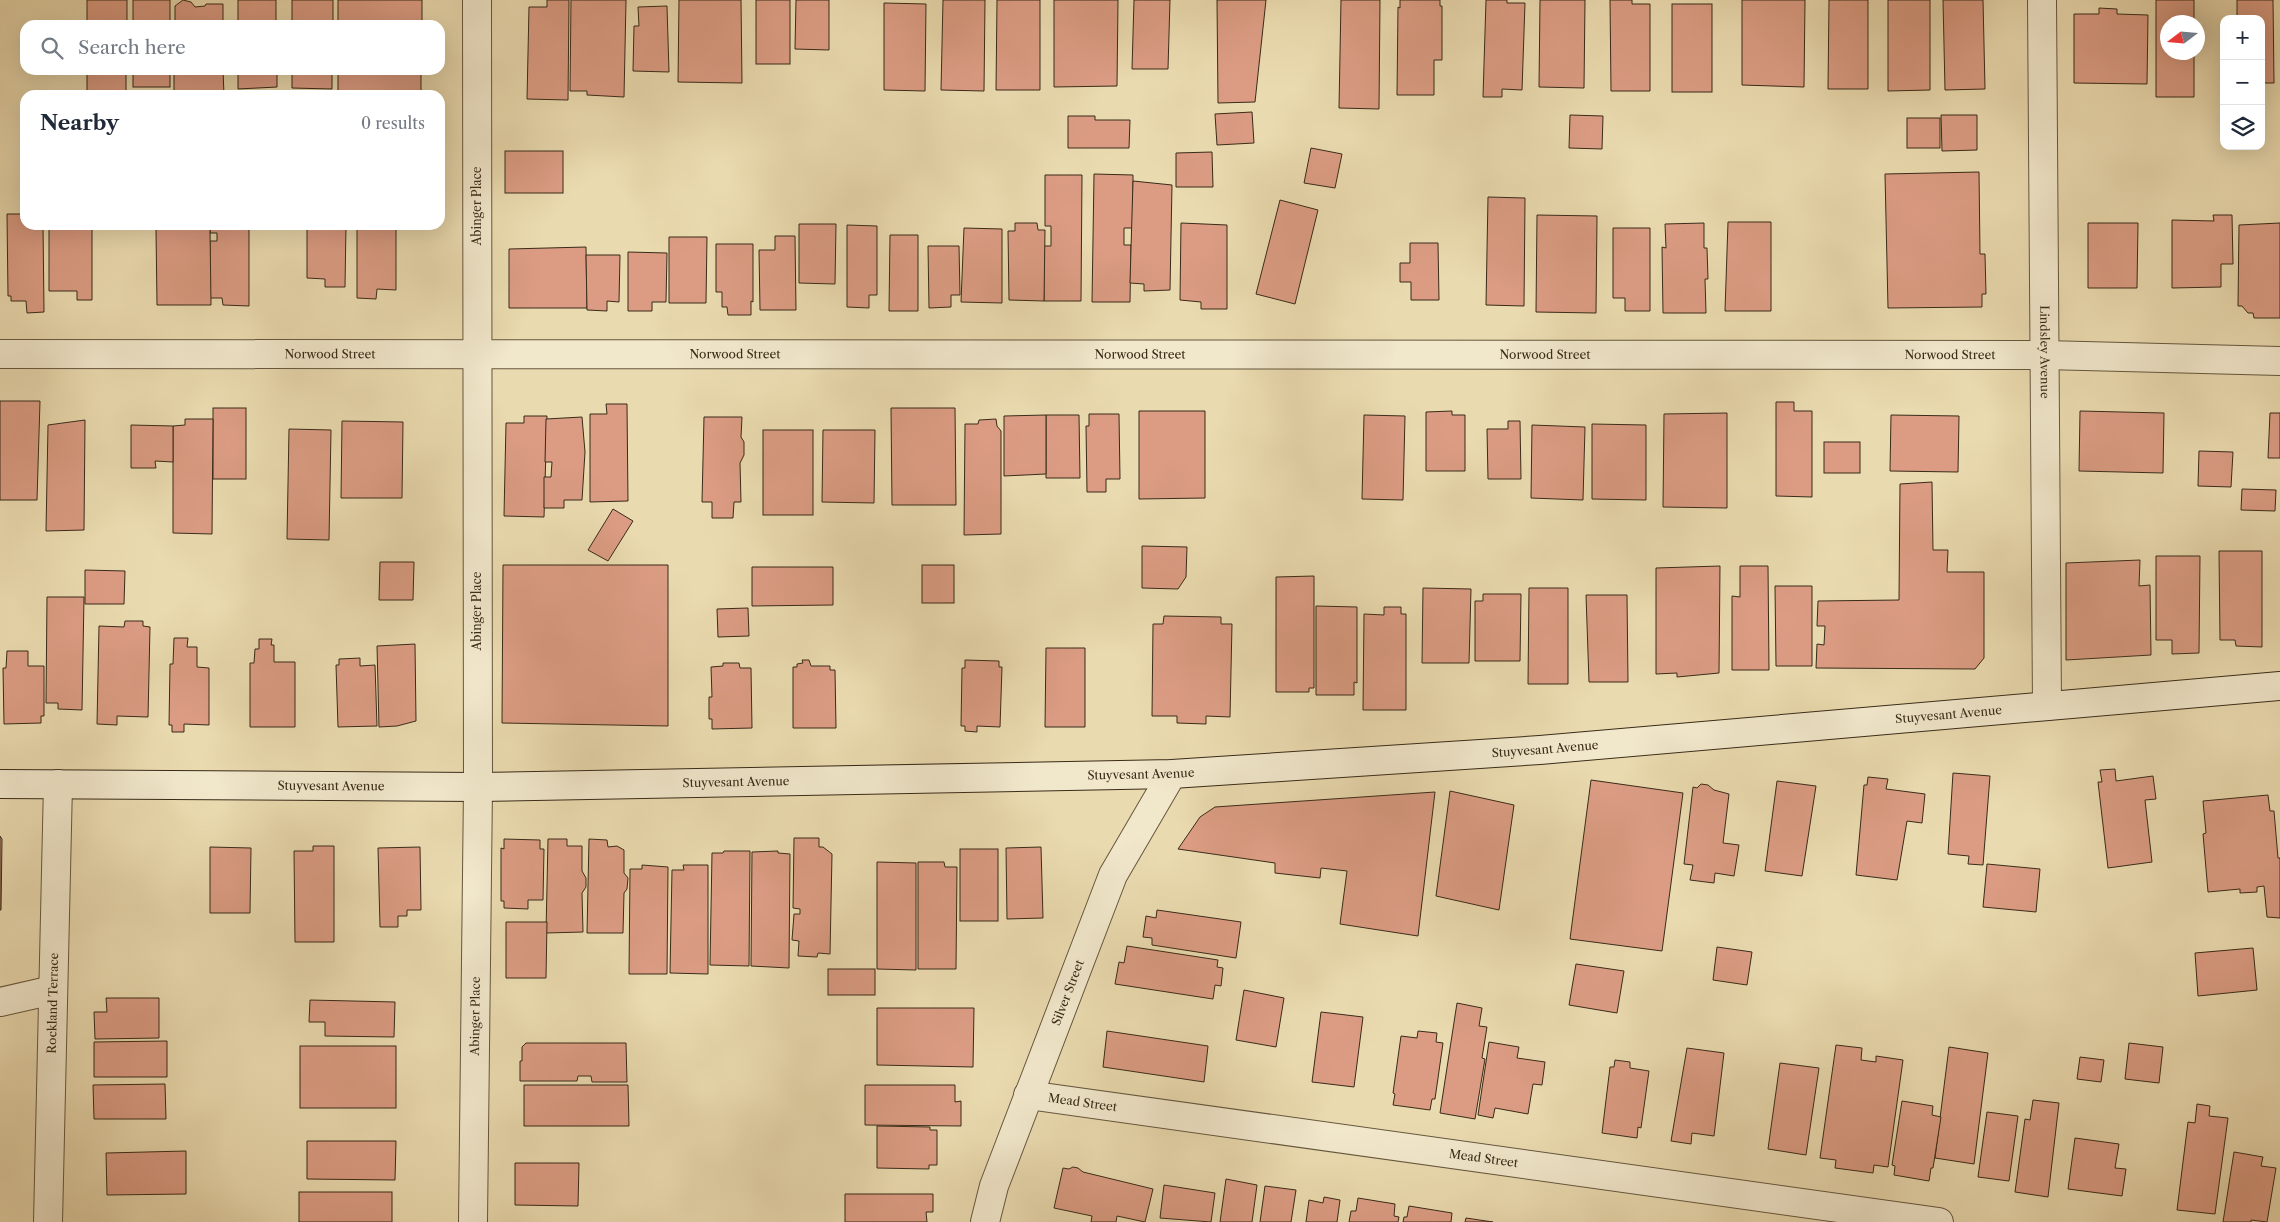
<!DOCTYPE html>
<html lang="en">
<head>
<meta charset="utf-8">
<style>
	:root { --surface:#fff; --page:#f6f6f7; --text:#1f2937; --muted:#747a83; --line:#e0e1e3 }
	body { margin:0; font-family:"Libre Caslon Text",serif; background:var(--page); color:var(--text) }
	.controls { position:absolute; right:15px; top:15px; display:grid; overflow:hidden; border-radius:10px; box-shadow:0 5px 20px #0002 }
	.controls button { width:45px; height:45px; display:grid; place-items:center; padding:0; border:0; border-bottom:1px solid var(--line); background:var(--surface); color:var(--text); font:25px sans-serif }
	.compass { position:absolute; left:2160px; top:15px; width:45px; height:45px; border-radius:50%; background:var(--surface); box-shadow:0 5px 20px #0002; rotate:254deg }
	.list { margin:0; padding:0; list-style:none }
	h2 { display:flex; justify-content:space-between; align-items:center; height:65px; margin:0; padding:0 20px; font-size:21px }
	h2 small { font-size:16px; font-weight:400; color:var(--muted) }
	.icon { flex:none; width:28px; height:28px; fill:none; stroke:currentColor; stroke-width:2; stroke-linecap:round; stroke-linejoin:round }
	.map { position:relative; flex:none; width:2280px; height:1222px; overflow:hidden }
	.search { position:absolute; background:var(--surface); box-shadow:0 5px 20px #0002; left:20px; top:20px; width:425px; height:55px; display:flex; align-items:center; gap:12px; box-sizing:border-box; padding:0 18px; border-radius:15px; color:var(--muted); font-size:19px }
	.panel { position:absolute; background:var(--surface); box-shadow:0 5px 20px #0002; left:20px; top:90px; width:425px; height:140px; border-radius:15px }
	.map>svg:first-child { display:block }
	.building { fill:#db9c83; stroke:#392b18 }
	.lines { fill:none; stroke-linecap:round; stroke-linejoin:round }
	.street-casing { stroke:#65573e; stroke-width:30 }
	.secondary-casing { stroke:#392b18; stroke-width:30 }
	.street { stroke:#f1e7cb; stroke-width:28 }
	.secondary { stroke:#f1e7cb; stroke-width:28 }
	.labels { text-anchor:middle; stroke-width:4; stroke-linejoin:round; paint-order:stroke }
	.street-label { font-size:12px; fill:#392b18; stroke:#f1e7cb }
</style>
</head>
<body>
<div class="map">
<svg width="2280" height="1222" viewBox="0 0 2280 1222">
	<rect width="100%" height="100%" fill="#eadaaf"/>
	<filter id="stains"><feTurbulence type="fractalNoise" baseFrequency=".004" numOctaves="4"/><feColorMatrix values="0 0 0 0 .2 0 0 0 0 .09 0 0 0 0 .02 0 0 0 .5 -.17"/></filter>
	<radialGradient id="worn" r=".72"><stop offset=".6" stop-color="#630" stop-opacity="0"/><stop offset="1" stop-color="#630" stop-opacity=".3"/></radialGradient>
	<g class="building">
		<rect x="87" y="0" width="40" height="25"/>
		<rect x="133" y="0" width="37" height="25"/>
		<path d="M183,0l8,2 4,5 10,-1 1,-2h17v21h-48v-19z"/>
		<rect x="238" y="0" width="38" height="25"/>
		<rect x="292" y="0" width="41" height="25"/>
		<rect x="338" y="0" width="84" height="25"/>
		<path d="M547,0h22l-1,100 -41,-1 2,-92h18z"/>
		<path d="M571,0h55l-2,97 -37,-2v-4h-17z"/>
		<path d="M679,0h62l1,83 -64,-1z"/>
		<rect x="756" y="0" width="34" height="64"/>
		<path d="M796,0h33v50l-34,-1z"/>
		<path d="M943,0h42l-1,91 -43,-1z"/>
		<path d="M997,0h43v90h-44z"/>
		<path d="M1054,0h64l-1,86 -63,1z"/>
		<path d="M1134,0h36l-2,69h-36z"/>
		<path d="M1217,0h49l-11,102 -37,1z"/>
		<path d="M1341,0h39l-1,109 -40,-1z"/>
		<path d="M1400,0h40v6h2v54h-8v35h-37l1,-88 2,1z"/>
		<path d="M1486,0h21v3h18l-3,87 -20,-1v8h-19z"/>
		<path d="M1540,0h45l-1,88 -45,-1z"/>
		<path d="M1610,0h22v4h18v87h-39z"/>
		<path d="M1742,0h63l-1,87 -62,-2z"/>
		<path d="M1829,0h39v89h-40z"/>
		<path d="M1888,0h42v90l-42,1z"/>
		<path d="M1943,0h40l2,89 -40,1z"/>
		<path d="M2156,0h38v22h-26v30h26v45h-38z"/>
		<path d="M2237,0h36l1,83h-13v-64h-24z"/>
		<path d="M884,3l42,1 -1,87 -41,-1z"/>
		<rect x="1672" y="4" width="40" height="88"/>
		<path d="M667,6l2,66 -36,-1 1,-45h5l-1,-19z"/>
		<path d="M2099,8l18,1v5l31,1 -1,69 -73,-1v-69h25z"/>
		<rect x="87" y="70" width="39" height="25"/>
		<rect x="133" y="70" width="37" height="17"/>
		<path d="M174,70h49l1,25h-50z"/>
		<path d="M238,70h39v17l-39,2z"/>
		<path d="M292,70h40v19l-40,-1z"/>
		<rect x="338" y="70" width="83" height="25"/>
		<path d="M1252,112l2,31 -37,2 -2,-31z"/>
		<path d="M1570,115l33,1 -1,33 -33,-1z"/>
		<path d="M1941,115h36v35l-35,1z"/>
		<path d="M1068,116h27v4h35l-1,28h-61z"/>
		<rect x="1907" y="118" width="33" height="30"/>
		<path d="M1311,148l31,6 -7,34 -31,-5z"/>
		<rect x="505" y="151" width="58" height="42"/>
		<path d="M1212,152l1,35h-37v-34z"/>
		<path d="M1979,172l1,82h5l1,40h-4v13l-94,1 -3,-134z"/>
		<path d="M1094,174l39,1v53h-9v17h7l-1,57h-38z"/>
		<path d="M1045,175h37l-1,126h-37v-55h7v-20h-6z"/>
		<path d="M1133,181l39,4 -2,105 -26,1v-7l-14,-1z"/>
		<path d="M1488,197l37,1 -1,108 -38,-1z"/>
		<path d="M1280,200l38,10 -23,94 -39,-10z"/>
		<path d="M7,214h18v11h18l1,87 -17,1 -1,-12h-15v-5h-3z"/>
		<path d="M1537,215l60,1 -1,97 -60,-1z"/>
		<path d="M2213,215h19l1,49h-12v23l-49,1v-68l42,1z"/>
		<path d="M1728,222h43v89h-46z"/>
		<path d="M1015,223h22l1,7h7l-1,71 -35,-1 -1,-69h7z"/>
		<path d="M1181,223l46,2v84h-26v-7l-21,-2z"/>
		<path d="M1704,223v25h3l1,31h-3l1,34h-43l-1,-66 4,1 -1,-24z"/>
		<path d="M2088,223h50l-1,65h-49z"/>
		<path d="M2280,223v95h-26l-1,-5h-5l-6,-7h-4l1,-81z"/>
		<path d="M799,224h37l-1,60 -36,-1z"/>
		<path d="M49,225h43v75h-15v-9h-28z"/>
		<path d="M210,225h39v81l-26,-1 -1,-7h-12v-57h7v-8h-7z"/>
		<path d="M307,225h39l-1,62h-20v-8l-18,-1z"/>
		<path d="M357,225h39v65l-19,-1 -1,10 -19,-1z"/>
		<path d="M847,225l30,1v69h-8v13l-22,-1z"/>
		<path d="M964,228l38,1v74l-41,-1z"/>
		<path d="M1613,228h37v83h-25v-13h-12z"/>
		<path d="M156,229h54l1,76h-54z"/>
		<path d="M890,235h28v76h-29z"/>
		<path d="M775,236h20l1,74h-36l-1,-60h16z"/>
		<path d="M669,237h38l-1,66h-37z"/>
		<path d="M1410,243h28l1,57h-28v-18h-11v-19h10z"/>
		<path d="M716,244h37v58l-2,-1v14h-23l-1,-8h-5v-15h-6z"/>
		<path d="M928,246h31l1,49h-9v12l-22,1z"/>
		<path d="M586,247l1,61h-78v-59z"/>
		<path d="M628,252l39,1 -1,49h-14v9h-24z"/>
		<path d="M586,255h34l-1,47 -12,-1v10l-20,-1z"/>
		<path d="M0,401h40l-3,99h-37z"/>
		<path d="M1776,402h18v9h18v86l-36,-1z"/>
		<path d="M606,404h21l1,97 -38,1v-88h17z"/>
		<rect x="213" y="408" width="33" height="71"/>
		<path d="M891,408h64l1,97h-64z"/>
		<path d="M1139,411h66v87l-66,1z"/>
		<path d="M1452,411v4h13v56h-39v-59z"/>
		<path d="M2080,411l84,2 -1,60 -84,-2z"/>
		<path d="M1727,413v95l-64,-1 1,-93z"/>
		<path d="M2270,413h10v45h-12z"/>
		<path d="M1089,414h30l1,65h-14v13h-19l-1,-66h3z"/>
		<path d="M1046,415h33l1,63h-34z"/>
		<path d="M1046,415v59l-42,2v-60z"/>
		<path d="M1364,415l41,1 -2,84 -41,-1z"/>
		<path d="M1891,415l68,1 -1,56 -68,-1z"/>
		<path d="M524,416h23l-3,101 -40,-1 2,-93h18z"/>
		<path d="M582,417l3,35 -3,48h-18v8h-20v-31h7l1,-15h-7l1,-43z"/>
		<path d="M704,417h38l-1,20 3,5v13l-4,8 1,39h-7l-1,16h-21v-16h-10z"/>
		<path d="M185,419h28l-1,115 -39,-1v-107l12,-1z"/>
		<path d="M996,419l1,7 4,5v103l-37,1 1,-111h13l1,-4z"/>
		<path d="M85,420l-1,110 -38,1 2,-106z"/>
		<path d="M342,421l61,1 -1,76h-61z"/>
		<path d="M1508,421h12l1,58h-33l-1,-50h21z"/>
		<path d="M1592,424l54,1v75l-54,-1z"/>
		<path d="M131,425l42,1v36l-18,-1 1,7h-25z"/>
		<path d="M1532,425l53,2 -2,73 -52,-2z"/>
		<path d="M289,429l42,1 -2,110 -42,-1z"/>
		<rect x="763" y="430" width="50" height="85"/>
		<path d="M823,430h52l-1,73 -52,-1z"/>
		<rect x="1824" y="442" width="36" height="31"/>
		<path d="M2199,451l34,1 -2,35 -33,-1z"/>
		<path d="M1932,482l1,68h15l-1,22h37v86l-9,11 -159,-1 1,-24 7,1 1,-19h-8l1,-25 81,-1 1,-116z"/>
		<path d="M2242,489l34,1 -1,21 -34,-1z"/>
		<path d="M613,509l20,12 -25,40 -20,-11z"/>
		<path d="M1142,546l45,1 -1,30 -8,12 -36,-1z"/>
		<path d="M2219,551h43v96l-26,-1 -1,-6h-15z"/>
		<path d="M2156,556h44l-1,97 -27,1v-14h-16z"/>
		<path d="M2140,560l-1,26 11,-1 1,70 -85,5v-97z"/>
		<path d="M380,562h34l-1,38h-34z"/>
		<path d="M503,565h165v161l-166,-3z"/>
		<rect x="922" y="565" width="32" height="38"/>
		<path d="M1720,566l-1,107 -42,4v-4l-21,1v-106z"/>
		<path d="M1740,566h28l1,104h-37v-74l8,1z"/>
		<path d="M752,567h81v38l-81,1z"/>
		<path d="M85,570l40,1 -1,33h-39z"/>
		<path d="M1314,576v112h-5v4h-33v-115z"/>
		<path d="M1775,586h37v80h-36z"/>
		<path d="M1423,588l48,1 -2,74h-47z"/>
		<path d="M1529,588h39v96h-40z"/>
		<path d="M1483,594h38l-1,67h-45v-60h8z"/>
		<path d="M1586,595h41l1,87h-39z"/>
		<path d="M47,597h37l-2,113 -24,-1v-6h-12z"/>
		<path d="M1316,606l41,1v76l-3,-1v13h-38z"/>
		<path d="M1384,607h17v7h5v96h-43l1,-96 20,1z"/>
		<path d="M748,608l1,28 -31,1 -1,-28z"/>
		<path d="M1164,616l57,1v7h11l-2,93 -24,-1v8l-29,-1v-7h-25l1,-92h10z"/>
		<path d="M125,621h18v5l7,1 -2,90 -31,-1v9l-20,-1 2,-98 25,1z"/>
		<path d="M174,638h14l-1,9h10v20l12,1v57l-25,-1v8h-12v-7h-3l1,-61h3z"/>
		<path d="M259,639h13l-1,6h3v17h21v65h-45v-64h4l1,-14h4z"/>
		<path d="M415,644l1,77 -19,5 -18,1 -2,-81z"/>
		<path d="M1046,648h39v79h-40z"/>
		<path d="M7,651h21v15h16v50h-3v7l-37,1 -1,-56h3z"/>
		<path d="M360,658v8l15,-1 2,61 -39,1 -2,-62h3v-6z"/>
		<path d="M802,660h7l2,6h19v4h5l1,58h-43v-61h4v-3l6,-1z"/>
		<path d="M965,660l34,1v6h3l-2,60 -23,-1v6l-12,-1v-5h-4l1,-58h3z"/>
		<path d="M723,663h16l1,5h11l1,60 -40,1v-10h-3v-22h3l-1,-30 12,-1z"/>
		<path d="M2115,769l1,12 37,-5 3,23 -11,1 7,62 -44,6 -10,-86h4l-2,-12z"/>
		<path d="M1953,773l37,3 -7,89 -15,-1 1,-8 -21,-2z"/>
		<path d="M1868,777l20,2 -2,10 39,5 -3,29 -15,-2 -10,59 -41,-5 8,-90h3z"/>
		<path d="M1591,780l92,13 -21,158 -92,-12z"/>
		<path d="M1777,781l39,5 -14,90 -37,-5z"/>
		<path d="M1701,784l7,1 6,5 15,4 -6,49 16,2 -5,31 -19,-3 -1,10 -24,-3 3,-15 -9,-1 9,-77 4,1z"/>
		<path d="M1450,791l64,14 -15,105 -63,-14z"/>
		<path d="M1435,792l-17,144 -78,-12 7,-53 -26,-3 -1,10 -45,-5v-10l-97,-14 22,-32 15,-10z"/>
		<path d="M2268,795l2,16h4l4,47h2v60l-13,-1 -3,-31 -7,1v5l-17,1v-4l-32,3 -5,-58 3,-1 -3,-32z"/>
		<path d="M0,836l2,3 -1,71h-1z"/>
		<path d="M794,838h25v9h4l9,7 -2,100 -12,-1 -1,4 -19,-1 1,-15 -7,-1 2,-26h6v-5l-7,-1z"/>
		<path d="M504,839l36,1v9h4l-1,51h-15v9l-24,-1v-7h-3v-53l3,1z"/>
		<path d="M548,839h19v7h15v25l4,7v9l-4,6 1,39 -37,1z"/>
		<path d="M589,839l18,1 1,7 9,-1 7,4v23l4,5 -1,11 -3,4 -1,40h-36z"/>
		<path d="M313,846h21v96h-39l-1,-91h19z"/>
		<path d="M210,847l41,1 -1,65h-40z"/>
		<path d="M420,847l1,63h-14v6h-9v11h-18l-2,-79z"/>
		<path d="M1041,847l2,71 -36,1 -1,-71z"/>
		<rect x="960" y="849" width="38" height="72"/>
		<path d="M724,851h26l-1,115 -39,-1 2,-112h11z"/>
		<path d="M778,851v2l12,1 -1,114 -38,-2 1,-114z"/>
		<path d="M877,862l39,1v107l-39,-1z"/>
		<path d="M918,862h26l1,5h12l-1,102h-38z"/>
		<path d="M1987,864l53,5 -4,43 -53,-5z"/>
		<path d="M642,865l26,2 -1,107h-38l1,-105h12z"/>
		<path d="M683,865h25v109l-38,-1 2,-103h12z"/>
		<path d="M1157,910l84,12 -5,36 -84,-13v-7l-9,-1 3,-21 10,2z"/>
		<path d="M506,922h41l-1,56h-40z"/>
		<path d="M1127,946l91,14 -1,7 6,1 -2,18 -6,-1 -2,14 -98,-15 4,-22 5,1z"/>
		<path d="M1717,947l35,5 -5,33 -34,-5z"/>
		<path d="M2253,948l4,42 -59,6 -3,-43z"/>
		<path d="M1576,964l48,7 -7,42 -48,-8z"/>
		<rect x="828" y="969" width="47" height="26"/>
		<path d="M1244,990l40,8 -8,49 -40,-7z"/>
		<path d="M106,998h53v40l-64,1 -1,-27h13z"/>
		<path d="M310,1000l85,2 -1,35 -69,-1v-14h-16z"/>
		<path d="M1457,1003l25,5 -3,18 8,1 -5,31 3,1 -10,60 -35,-6z"/>
		<path d="M877,1008h97l-1,59 -96,-2z"/>
		<path d="M1321,1012l42,5 -9,70 -42,-5z"/>
		<path d="M1107,1031l101,15 -4,36 -101,-15z"/>
		<path d="M1418,1031l19,2 -1,9 7,1 -8,56h-3l-2,11 -37,-5 2,-11 -2,-1 8,-57 16,2z"/>
		<path d="M167,1041v36h-73v-35z"/>
		<path d="M1489,1042l30,5 -2,11 28,4 -3,23 -9,-1 -5,30 -33,-6 -2,10 -15,-3z"/>
		<path d="M526,1043h100l1,39h-35l-1,-6h-13l-1,5h-57v-20h2v-14z"/>
		<path d="M2129,1043l34,4 -4,36 -34,-4z"/>
		<path d="M1836,1045l26,3 -1,12 15,2v-6l27,4 -15,107 -14,-2 -1,8 -38,-5 1,-8 -16,-2z"/>
		<rect x="300" y="1046" width="96" height="62"/>
		<path d="M1949,1047l39,6 -14,111 -39,-6z"/>
		<path d="M1687,1048l37,5 -10,83 -22,-3 -1,11 -20,-3z"/>
		<path d="M2080,1057l24,3 -3,22 -24,-3z"/>
		<path d="M1615,1060l15,2v6l19,3 -8,57 -3,-1 -1,11 -35,-5 8,-66h4z"/>
		<path d="M1780,1063l39,5 -13,87 -38,-6z"/>
		<path d="M165,1084l1,35h-72l-1,-34z"/>
		<path d="M524,1085h104l1,41h-105z"/>
		<path d="M865,1085h90v17l6,-1v25l-96,-1z"/>
		<path d="M2033,1100l26,3 -11,94 -33,-5 10,-73 5,1z"/>
		<path d="M1902,1101l31,5 -1,9 9,2 -8,51h-2l-2,13 -35,-6 1,-9 -3,-1z"/>
		<path d="M2197,1104l13,2 -1,10 19,2 -13,96 -38,-4 11,-88 7,1z"/>
		<path d="M1987,1112l31,4 -9,65 -31,-4z"/>
		<path d="M877,1126l53,1v3h7v35h-8v4l-52,-1z"/>
		<path d="M2075,1138l44,6 -4,24 11,1 -4,27 -54,-7z"/>
		<path d="M307,1141h89l-1,39 -88,-1z"/>
		<path d="M186,1151v43l-79,1 -1,-42z"/>
		<path d="M2234,1152l29,5 -2,9 15,2 -9,54 -16,-2v2h-28z"/>
		<path d="M515,1163h64l-1,43 -63,-1z"/>
		<path d="M1073,1167l5,1 5,4 70,17 -8,33 -28,-6 -1,6h-25l1,-6 -38,-8 9,-40 6,1z"/>
		<path d="M1226,1179l31,6 -5,37h-32z"/>
		<path d="M1164,1185l51,8 -4,29 -51,-4z"/>
		<path d="M1265,1186l31,4 -5,32h-31z"/>
		<rect x="299" y="1192" width="93" height="30"/>
		<path d="M845,1194h88v18h-7l1,10h-82z"/>
		<path d="M1324,1197l16,3 -3,22h-31l3,-22 14,3z"/>
		<path d="M1358,1198l37,6 -1,12 5,1 -1,5h-49l2,-11h5z"/>
		<path d="M1409,1206l43,7 -1,9h-48l1,-5h3z"/>
		<path d="M1466,1218l27,4h-28z"/>
	</g>
	<g class="lines">
		<g class="street-casing">
			<g id="street">
				<path id="s1" d="M2042,0l5,706"/>
				<path id="s2" d="M0,354l2045,1 235,6"/>
				<path d="M0,1002l53,-12"/>
				<path id="s3" d="M1028,1095l911,127"/>
				<path id="s4" d="M48,1222l10,-438"/>
				<path id="s5" d="M473,1222l5,-435 -1,-787"/>
				<path id="s6" d="M985,1222l9,-36 119,-311 59,-101"/>
			</g>
		</g>
		<g class="secondary-casing">
			<g id="secondary">
				<path id="s7" d="M0,784l478,3 694,-13 368,-24 740,-64"/>
			</g>
		</g>
		<use href="#street" class="street"/>
		<use href="#secondary" class="secondary"/>
	</g>
	<g class="labels">
		<g class="street-label">
			<text transform="translate(477 206) rotate(-90)" y="4">Abinger Place</text>
			<text dy="4" stroke="none"><textPath href="#s1" startOffset="352">Lindsley Avenue</textPath></text>
			<text dy="4" stroke="none"><textPath href="#s2" startOffset="330">Norwood Street</textPath></text>
			<text dy="4" stroke="none"><textPath href="#s2" startOffset="735">Norwood Street</textPath></text>
			<text dy="4" stroke="none"><textPath href="#s2" startOffset="1140">Norwood Street</textPath></text>
			<text dy="4" stroke="none"><textPath href="#s2" startOffset="1545">Norwood Street</textPath></text>
			<text dy="4" stroke="none"><textPath href="#s2" startOffset="1950">Norwood Street</textPath></text>
			<text transform="translate(477 611) rotate(-90)" y="4">Abinger Place</text>
			<text dy="4" stroke="none"><textPath href="#s7" startOffset="1951">Stuyvesant Avenue</textPath></text>
			<text dy="4" stroke="none"><textPath href="#s7" startOffset="1546">Stuyvesant Avenue</textPath></text>
			<text dy="4" stroke="none"><textPath href="#s7" startOffset="1141">Stuyvesant Avenue</textPath></text>
			<text dy="4" stroke="none"><textPath href="#s7" startOffset="736">Stuyvesant Avenue</textPath></text>
			<text dy="4" stroke="none"><textPath href="#s7" startOffset="331">Stuyvesant Avenue</textPath></text>
			<text dy="4" stroke="none"><textPath href="#s6" startOffset="244">Silver Street</textPath></text>
			<text dy="4" stroke="none"><textPath href="#s4" startOffset="219">Rockland Terrace</textPath></text>
			<text dy="4" stroke="none"><textPath href="#s5" startOffset="206">Abinger Place</textPath></text>
			<text dy="4" stroke="none"><textPath href="#s3" startOffset="55">Mead Street</textPath></text>
			<text dy="4" stroke="none"><textPath href="#s3" startOffset="460">Mead Street</textPath></text>
		</g>
	</g>
	<rect width="100%" height="100%" filter="url(#stains)"/>
	<rect width="100%" height="100%" fill="url(#worn)"/>
</svg>
<div class="controls">
<button>+</button>
<button>−</button>
<button><svg class="icon" aria-label="layers" viewBox="0 0 24 24"><path d="M12 4l9 5-9 5-9-5zM3 14l9 5 9-5"/></svg></button>
</div>
<svg class="compass" viewBox="-18 -18 36 36"><path d="M0-13l5 13h-10z" fill="#e53935"/><path d="M0 13l5-13h-10z" fill="#747a83"/></svg>
<div class="search"><svg class="icon" aria-label="search" viewBox="0 0 24 24"><circle cx="10" cy="10" r="6"/><path d="M15 15l6 6"/></svg>Search here</div>
<section class="panel">
<h2>Nearby<small>0 results</small></h2>
<ul class="list">
</ul>
</section>
</div>
</body>
</html>
